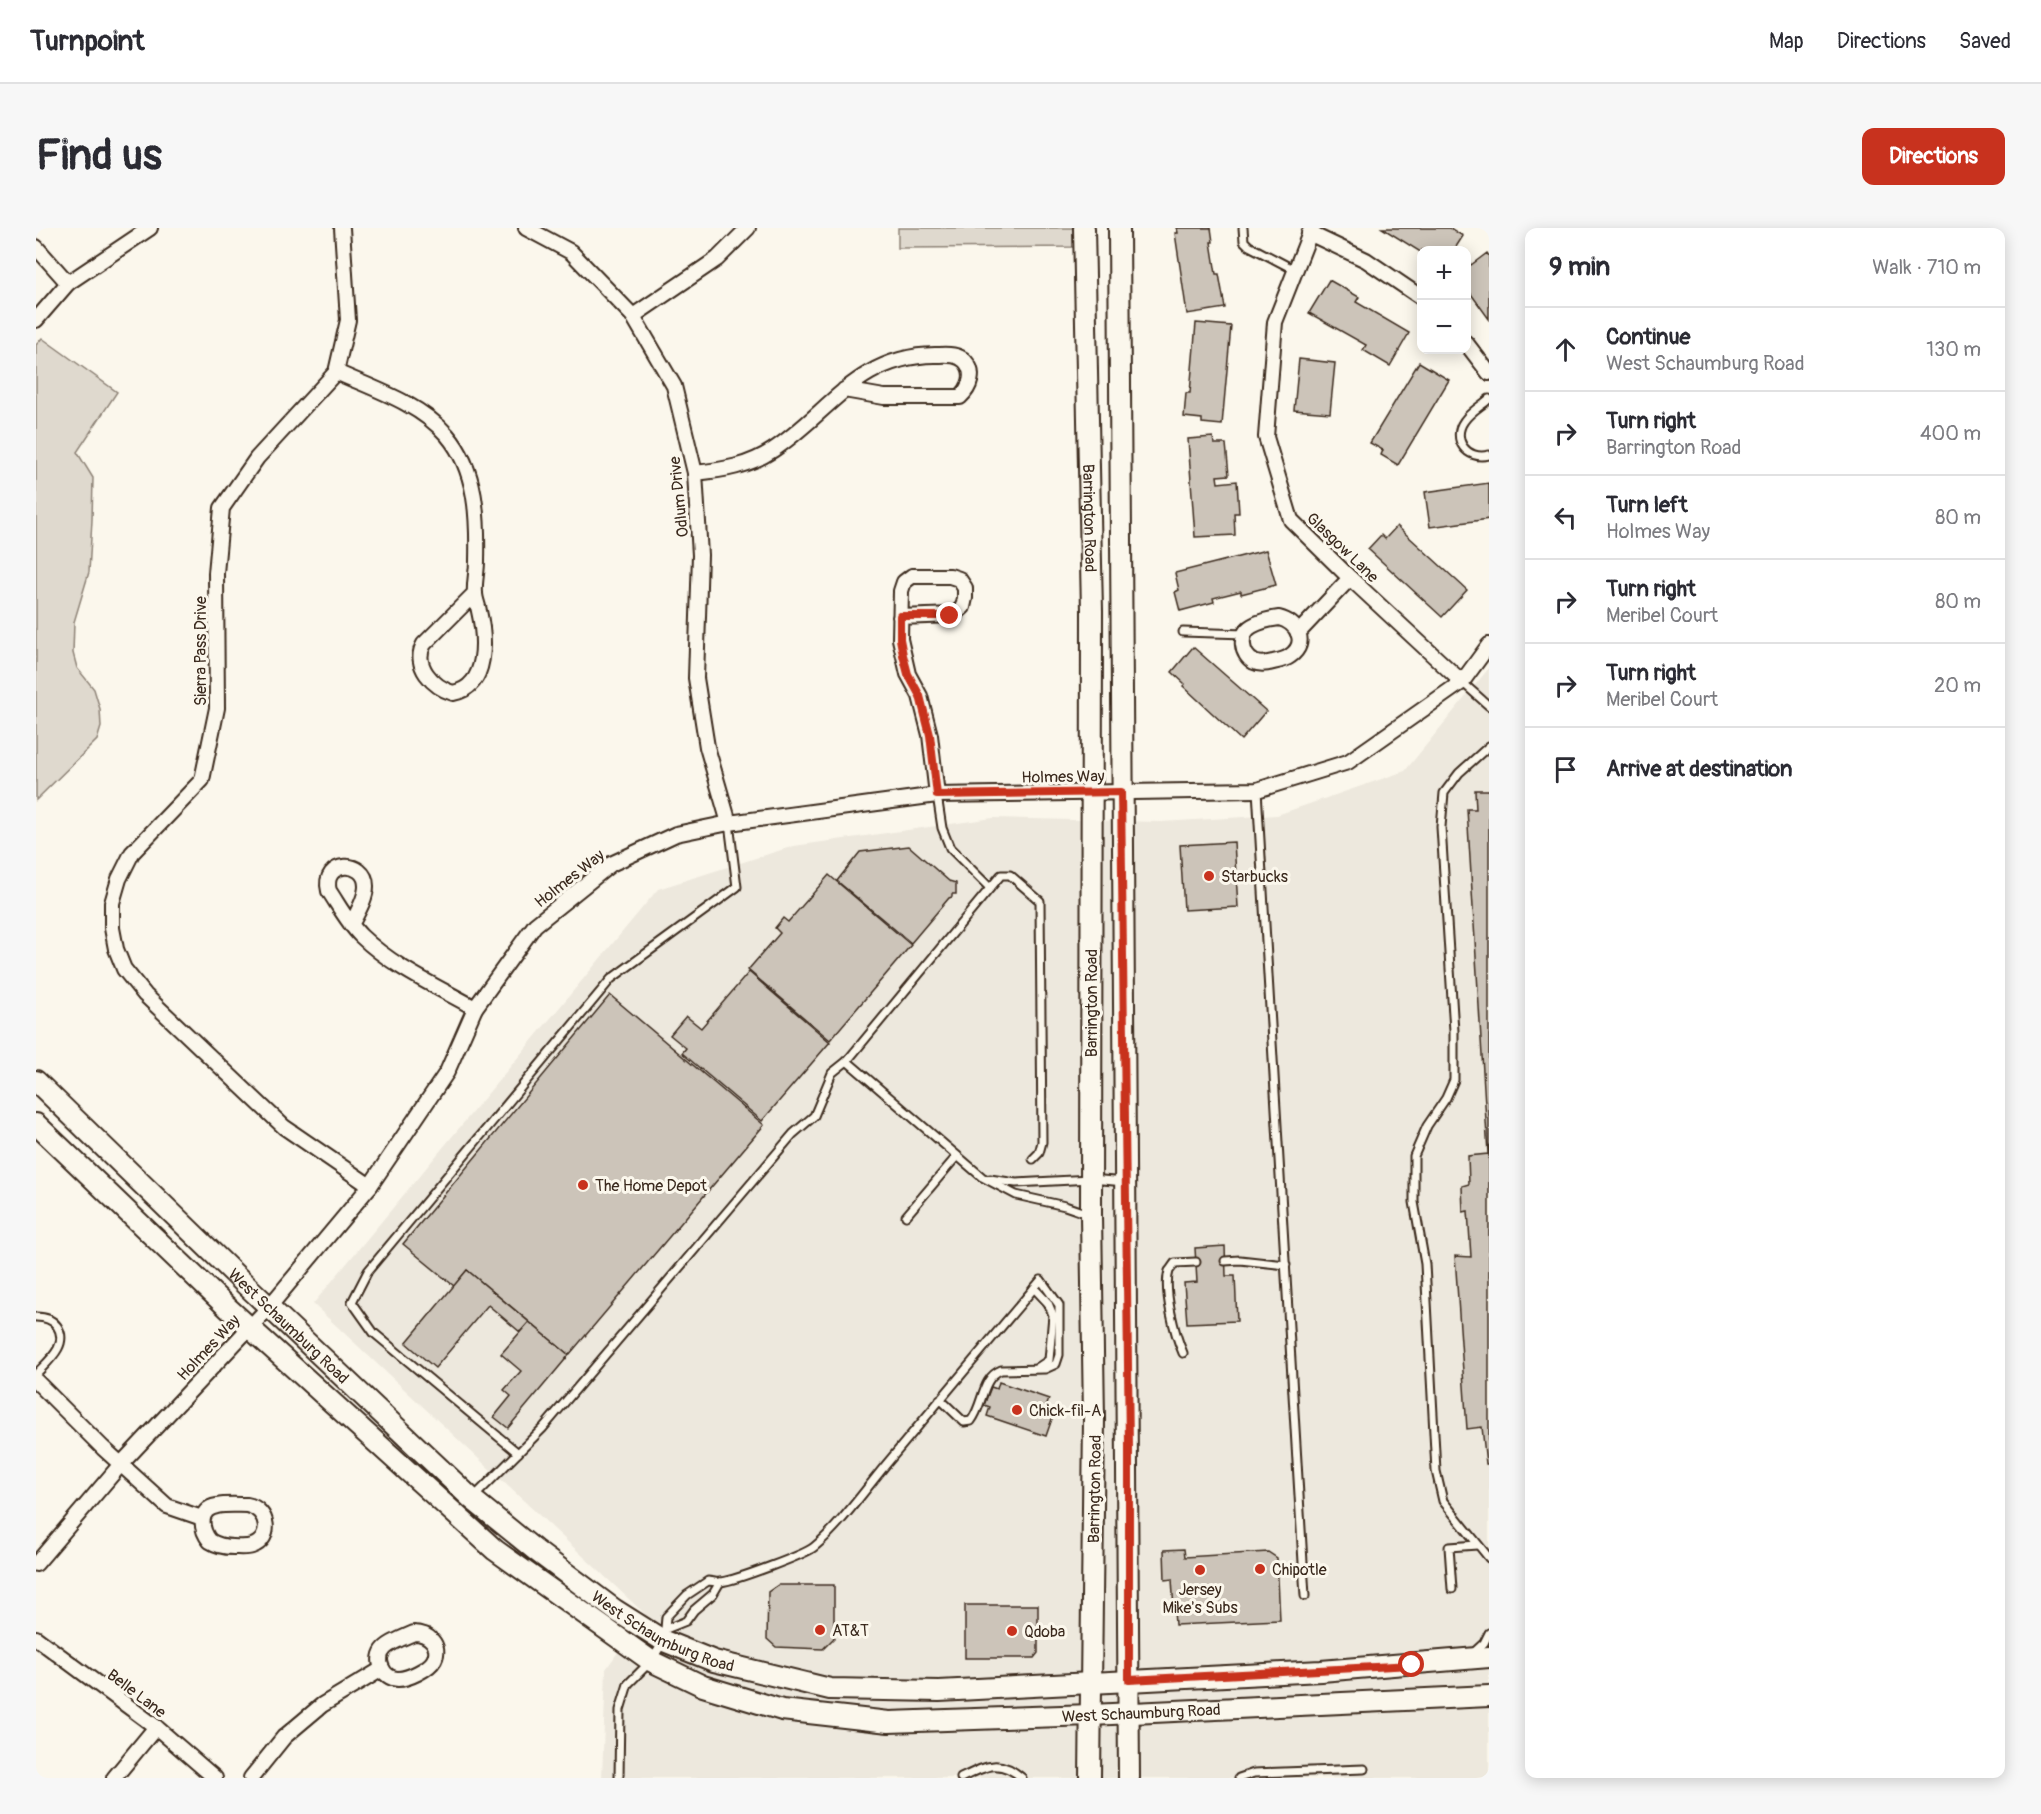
<!DOCTYPE html>
<html lang="en">
<head>
<meta charset="utf-8">
<style>
	:root { --surface:#fff; --page:#f7f7f7; --text:#2b2b33; --muted:#7c7c81; --line:#e1e1e2; --accent:#c8321e }
	body { margin:0; font-family:Pangolin,sans-serif; background:var(--page); color:var(--text) }
	.controls { position:absolute; right:18px; top:18px; display:grid; overflow:hidden; border-radius:12px; box-shadow:0 3px 15px #0003 }
	.controls button { width:54px; height:54px; display:grid; place-items:center; padding:0; border:0; border-bottom:2px solid var(--line); background:var(--surface); color:var(--text); font:30px sans-serif }
	.stop { position:absolute; width:18px; height:18px; margin:-14px; border:4px solid #c8321e; border-radius:50%; background:#fff }
	.stop.end { background:#c8321e; border-color:#fff; box-shadow:0 2px 6px #0008 }
	.list { margin:0; padding:0; list-style:none }
	h2 { display:flex; justify-content:space-between; align-items:center; height:78px; margin:0; padding:0 24px; font-size:26px }
	h2 small { font-size:20px; font-weight:400; color:var(--muted) }
	.list li { display:grid; grid-template-columns:39px 1fr auto; gap:18px; align-items:center; box-sizing:border-box; height:84px; padding:0 24px; border-top:2px solid var(--line) }
	.list b { display:block; font-size:22px; white-space:nowrap }
	.list p { margin:0; font-size:20px; white-space:nowrap; color:var(--muted) }
	.list em { font-size:20px; font-style:normal; color:var(--muted) }
	.icon { flex:none; width:33px; height:33px; fill:none; stroke:currentColor; stroke-width:2; stroke-linecap:round; stroke-linejoin:round }
	.map { position:relative; flex:none; width:1453px; height:1550px; overflow:hidden; border-radius:12px }
	header { display:flex; align-items:center; gap:36px; box-sizing:border-box; height:84px; padding:0 30px; background:var(--surface); border-bottom:2px solid var(--line) }
	header strong { font-size:28px }
	nav { display:flex; gap:33px; margin-inline-start:auto; font-size:21px }
	.intro { display:flex; align-items:center; justify-content:space-between; box-sizing:border-box; height:144px; padding:0 36px }
	h1 { margin:0; font-size:42px }
	.button { padding:15px 27px; border-radius:12px; background:var(--accent); color:#fff; font-size:21px; font-weight:700 }
	main { display:flex; gap:36px; padding:0 36px }
	aside { flex:1; background:var(--surface); border-radius:12px; box-shadow:0 3px 15px #0003 }
	.map>svg:first-child { display:block }
	.built { fill:#ede8dd }
	.green { fill:#dfd9ce; stroke:#8d8276; stroke-width:1.5 }
	.building { fill:#ccc4b9; stroke:#3b2a1e; stroke-width:1.5 }
	.lines { fill:none; stroke-linecap:round; stroke-linejoin:round }
	.lane-casing { stroke:#3b2a1e; stroke-width:11 }
	.street-casing { stroke:#3b2a1e; stroke-width:18 }
	.secondary-casing { stroke:#3b2a1e; stroke-width:24 }
	.lane { stroke:#fbf7ec; stroke-width:7 }
	.street { stroke:#fbf7ec; stroke-width:14 }
	.secondary { stroke:#fbf7ec; stroke-width:20 }
	.route { stroke:#c8321e; stroke-width:8 }
	.poi-dot { fill:#c8321e; stroke:#fbf7ec; stroke-width:2 }
	.labels { text-anchor:middle; stroke-width:6; stroke-linejoin:round; paint-order:stroke }
	.street-label { font-size:16px; fill:#3b2a1e; stroke:#fbf7ec }
	.poi-label { font-size:16px; fill:#3b2a1e; stroke:#fbf7ec; text-anchor:start }
</style>
</head>
<body>
<header>
<strong>Turnpoint</strong>
<nav><a>Map</a><a>Directions</a><a>Saved</a></nav>
</header>
<div class="intro"><h1>Find us</h1><a class="button">Directions</a></div>
<main>
<div class="map">
<svg width="1453" height="1550" viewBox="0 0 1453 1550">
	<rect width="100%" height="100%" fill="#fbf7ec"/>
	<filter id="ink" filterUnits="userSpaceOnUse"><feTurbulence type="fractalNoise" baseFrequency=".0167" numOctaves="2"/><feDisplacementMap in="SourceGraphic" scale="12" xChannelSelector="R" yChannelSelector="G"/><feConvolveMatrix kernelMatrix="1 2 1 2 8 2 1 2 1" color-interpolation-filters="sRGB"/></filter>
	<g filter="url(#ink)">
		<path class="built" d="M1453,440v1110h-887l4,-109 39,-55 -332,-310 345,-415 136,-43 199,-28 168,4 116,-7 128,-44z"/>
		<g class="green">
			<path d="M862,0h183v19l-183,1z"/>
			<path d="M6,110l75,54 -40,60 16,26 -1,42 -3,52 -15,50 -1,31 4,15 17,21 6,20 1,18 -4,13 -61,60v-455z"/>
		</g>
		<g class="building">
			<path d="M1141,0h34l2,14h-2l5,32h3l6,34 -38,6 -12,-81h3z"/>
			<path d="M1346,0h68l13,8 -9,14h-32v3z"/>
			<path d="M1451,25l2,3v63l-23,-32v-24l3,-1 2,3z"/>
			<path d="M1293,52l30,17 -3,5 53,31 -19,33 -27,-16 3,-5 -57,-32z"/>
			<path d="M1160,95l35,3 -9,99 -20,-2v-4l-18,-2 2,-24h4z"/>
			<path d="M1263,131l36,4 -5,50 -36,-3z"/>
			<path d="M1383,134l30,18 -51,85 -17,-10 2,-5 -13,-7z"/>
			<path d="M1177,209l1,7h12l3,31 -12,1 1,7 19,-2 2,32h-5l1,22 -40,2 -7,-98z"/>
			<path d="M1453,255v36l-59,8 -5,-35z"/>
			<path d="M1361,298l70,64 -25,27 -74,-68 13,-14 4,4z"/>
			<path d="M1230,322l10,35 -35,9v-3l-28,7 1,4 -34,9 -5,-19 4,-2 -4,-17z"/>
			<path d="M1157,419l73,64 -25,29 -58,-54 2,-2 -13,-12z"/>
			<path d="M1439,562h14v674h-3l-4,-37 -15,2 -12,-173 16,1 -3,-46 -5,1 -1,-26 7,-2 -1,-28 20,-2 -21,-345h9z"/>
			<path d="M1198,614l4,65 -54,3 -4,-65z"/>
			<path d="M873,618l40,35 7,2v11h-4v3l-3,1 -38,45 -74,-62 23,-29z"/>
			<path d="M793,647l82,70 -81,95 -82,-70 32,-37 -5,-5 8,-10 5,4z"/>
			<path d="M713,744l81,70 -68,79 -80,-68 4,-5 -16,-13 16,-19 15,12z"/>
			<path d="M574,767l154,130 -195,230 -102,-85 -13,16 -51,-42z"/>
			<path d="M1189,1018l1,30h9l2,45 -50,2 -3,-40 13,-1 -2,-34z"/>
			<path d="M431,1042l62,52 -9,10 -32,-27 -53,63 -29,-25z"/>
			<path d="M493,1094l40,33 -61,73 -14,-11 17,-21 -7,-6 17,-19 -20,-17z"/>
			<path d="M963,1154l50,17 -5,14 9,3 -7,20 -59,-20 3,-9 -6,-2 7,-18 6,2z"/>
			<path d="M1148,1321l1,8 83,-5 9,6 3,62 -105,5 -3,-46 -7,1 -1,-30z"/>
			<path d="M742,1357h56v53l-11,11 -47,-2 -9,-8 1,-47z"/>
			<path d="M929,1377h73v48l-4,5h-69z"/>
		</g>
		<g class="lines">
			<g class="lane-casing">
				<g id="lane">
					<path d="M1207,0l1,13 5,5 46,24"/>
					<path d="M1453,171c-8,7 -19,13 -25,22 -13,18 3,40 25,34"/>
					<path d="M1147,404l62,2"/>
					<path d="M1426,454l27,24"/>
					<path d="M1453,518l-30,27 -15,20 -3,34 13,204v49l-8,18 -19,28 -13,30v46l11,62 11,207 7,30 46,57"/>
					<path d="M1221,562l48,806"/>
					<path d="M901,567l5,33 8,20 40,40"/>
					<path d="M811,833l135,116 34,18 49,11 23,8"/>
					<path d="M954,951l26,4 75,-4 34,3"/>
					<path d="M870,988l51,-60"/>
					<path d="M1189,1033l15,-1 46,5"/>
					<path d="M998,1060l14,15 5,12 -4,45 -12,8"/>
					<path d="M0,1089c8,0 16,2 21,9 13,19 -10,36 -21,48"/>
					<path d="M1147,1125c-8,-18 -20,-63 -14,-82 1,-1 5,-7 6,-8l21,-1"/>
					<path d="M482,1225l-144,-120 -22,-31 16,-31 243,-292 126,-92 -8,-64"/>
					<path d="M438,1269l69,-69 250,-294 21,-18 18,-43 15,-12 154,-186h9l30,26 2,241 -3,11 -6,6"/>
					<path d="M1416,1361l-3,-42 28,-2"/>
					<path d="M630,1401l20,-8 8,-11 19,-16 7,-12"/>
					<path d="M1436,1426l12,-11 5,-10"/>
					<path d="M583,1550l1,-68 8,-26 23,-23 13,-20 2,-24 21,-22 21,-14c4,0 9,2 13,1 15,-2 83,-27 93,-35 26,-21 53,-60 75,-86 51,-61 101,-121 152,-181l18,25v50l-3,9 -11,5 -44,1c-20,8 -17,34 -30,51l-7,1 -24,-23"/>
					<path d="M925,1550c25,-12 38,-20 61,0"/>
					<path d="M1203,1550l15,-5 110,-4"/>
				</g>
			</g>
			<g class="street-casing">
				<g id="street">
					<path d="M306,0l6,92 -12,52 -79,86 -35,50 -6,65 1,135 -15,72 -70,73 -13,26 -7,24v25l4,21 8,20 21,26 139,132 86,59"/>
					<path d="M490,0l45,24 62,64 41,70 21,87 5,82 -4,123 11,69 22,76"/>
					<path d="M1276,0l-37,94 -9,115 25,83 59,58 112,104"/>
					<path d="M1273,5l57,27 56,38"/>
					<path d="M0,19l32,36"/>
					<path d="M597,88l84,-57 31,-31"/>
					<path d="M0,92l32,-37 82,-55"/>
					<path d="M1430,115l23,30"/>
					<path d="M300,144c38,17 83,31 111,63 30,35 31,83 30,126 0,11 -3,22 -2,32 0,6 3,12 4,18 6,26 10,76 -26,82 -20,-6 -41,-28 -29,-49l51,-51"/>
					<path d="M659,245c29,-3 54,-7 78,-23 57,-38 85,-94 162,-95 10,0 22,-2 30,6 11,12 5,27 -5,36h-76l-40,-7"/>
					<path d="M864,389l54,-2 9,-8 2,-9v-10l-6,-9 -9,-3h-38l-8,6 -3,9 -1,48 8,35 12,22 10,39 7,60"/>
					<path d="M1243,390c18,4 30,25 11,38 -5,4 -12,5 -17,6 -7,2 -13,3 -19,0 -13,-7 -16,-28 -2,-36 7,-4 19,-7 27,-8z"/>
					<path d="M1262,405l52,-55"/>
					<path d="M315,697c6,-12 15,-26 15,-39 0,-27 -45,-26 -37,5 10,15 19,32 32,45 32,31 75,50 114,72"/>
					<path d="M0,1153l67,67 64,58 35,12"/>
					<path d="M211,1277c22,4 26,34 5,41 -6,2 -13,1 -19,1 -9,0 -15,-1 -23,-6 -9,-11 -13,-32 7,-35 9,-2 20,-1 30,-1z"/>
					<path d="M0,1336l85,-100 148,-157 101,-121 77,-114 28,-64 60,-83 76,-61 65,-30 53,-11 208,-28 320,-5 91,-28 114,-80 27,-37"/>
					<path d="M378,1405c14,0 28,12 20,27 -5,9 -26,19 -36,19 -15,0 -24,-20 -13,-31 6,-6 20,-11 29,-15z"/>
					<path d="M0,1410l120,89 59,51"/>
					<path d="M78,1550l42,-51"/>
					<path d="M215,1550l33,-41 38,-32 60,-36"/>
				</g>
			</g>
			<g class="secondary-casing">
				<g id="secondary">
					<path id="s1" d="M1048,0l8,383 -1,604 3,204 -4,359"/>
					<path d="M1083,0c-1,517 11,1033 10,1550"/>
					<path id="s2" d="M0,853l212,206 224,212 63,51 80,60 49,31 50,20 116,28 109,2 382,-20 168,-14"/>
					<path id="s3" d="M0,896l193,185 266,241 156,111 52,25 79,24 107,12 202,-7 398,-19"/>
				</g>
			</g>
			<use href="#lane" class="lane"/>
			<use href="#street" class="street"/>
			<use href="#secondary" class="secondary"/>
		</g>
	</g>
	<g class="lines" filter="url(#ink)">
		<path class="route" d="M914,388h-50v23l3,16 5,19 12,22 10,39 7,60 184,-3 8,655v233l283,-15"/>
	</g>
	<g class="poi-dot">
		<circle cx="1173" cy="648" r="6"/>
		<circle cx="547" cy="957" r="6"/>
		<circle cx="981" cy="1182" r="6"/>
		<circle cx="1224" cy="1341" r="6"/>
		<circle cx="1164" cy="1342" r="6"/>
		<circle cx="784" cy="1402" r="6"/>
		<circle cx="976" cy="1403" r="6"/>
	</g>
	<g class="labels">
		<g class="street-label">
			<text transform="translate(642 269) rotate(-96)" y="6">Odlum Drive</text>
			<text dy="6" stroke="none"><textPath href="#s1" startOffset="290">Barrington Road</textPath></text>
			<text transform="translate(1307 319) rotate(44)" y="6">Glasgow Lane</text>
			<text transform="translate(164 423) rotate(-90)" y="6">Sierra Pass Drive</text>
			<text transform="translate(1027 548) rotate(-1)" y="6">Holmes Way</text>
			<text transform="translate(533 650) rotate(-38)" y="6">Holmes Way</text>
			<text transform="translate(1055 775) rotate(-90)" y="6">Barrington Road</text>
			<text dy="6" stroke="none"><textPath href="#s2" startOffset="352">West Schaumburg Road</textPath></text>
			<text transform="translate(172 1119) rotate(-47)" y="6">Holmes Way</text>
			<text transform="translate(1058 1261) rotate(-89)" y="6">Barrington Road</text>
			<text dy="6" stroke="none"><textPath href="#s2" startOffset="838">West Schaumburg Road</textPath></text>
			<text transform="translate(101 1465) rotate(37)" y="6">Belle Lane</text>
			<text dy="6" stroke="none"><textPath href="#s3" startOffset="1318">West Schaumburg Road</textPath></text>
		</g>
		<g class="poi-label">
			<text x="1185" y="654">Starbucks</text>
			<text x="559" y="963">The Home Depot</text>
			<text x="993" y="1188">Chick-fil-A</text>
			<text x="1236" y="1347">Chipotle</text>
			<text x="1164" y="1367" text-anchor="middle">Jersey<tspan x="1164" dy="18">Mike's Subs</tspan></text>
			<text x="796" y="1408">AT&amp;T</text>
			<text x="988" y="1409">Qdoba</text>
		</g>
	</g>
</svg>
<div class="controls">
<button>+</button>
<button>−</button>
</div>
<div class="stop" style="left:1376px;top:1437px"></div>
<div class="stop end" style="left:914px;top:388px"></div>
</div>
<aside>
<h2>9 min<small>Walk · 710 m</small></h2>
<ul class="list">
<li><svg class="icon" aria-label="ahead" viewBox="0 0 24 24"><path d="M12 20V5M6 11l6-6 6 6"/></svg><div><b>Continue</b><p>West Schaumburg Road</p></div><em>130 m</em></li>
<li><svg class="icon" aria-label="right" viewBox="0 0 24 24"><path d="M7 20v-9h11M14 6l5 5-5 5"/></svg><div><b>Turn right</b><p>Barrington Road</p></div><em>400 m</em></li>
<li><svg class="icon" aria-label="left" viewBox="0 0 24 24"><path d="M17 20v-9H6M10 6l-5 5 5 5"/></svg><div><b>Turn left</b><p>Holmes Way</p></div><em>80 m</em></li>
<li><svg class="icon" aria-label="right" viewBox="0 0 24 24"><path d="M7 20v-9h11M14 6l5 5-5 5"/></svg><div><b>Turn right</b><p>Meribel Court</p></div><em>80 m</em></li>
<li><svg class="icon" aria-label="right" viewBox="0 0 24 24"><path d="M7 20v-9h11M14 6l5 5-5 5"/></svg><div><b>Turn right</b><p>Meribel Court</p></div><em>20 m</em></li>
<li><svg class="icon" aria-label="arrive" viewBox="0 0 24 24"><path d="M6 21V4h12l-3 4 3 4H6"/></svg><div><b>Arrive at destination</b></div></li>
</ul>
</aside>
</main>
</body>
</html>
